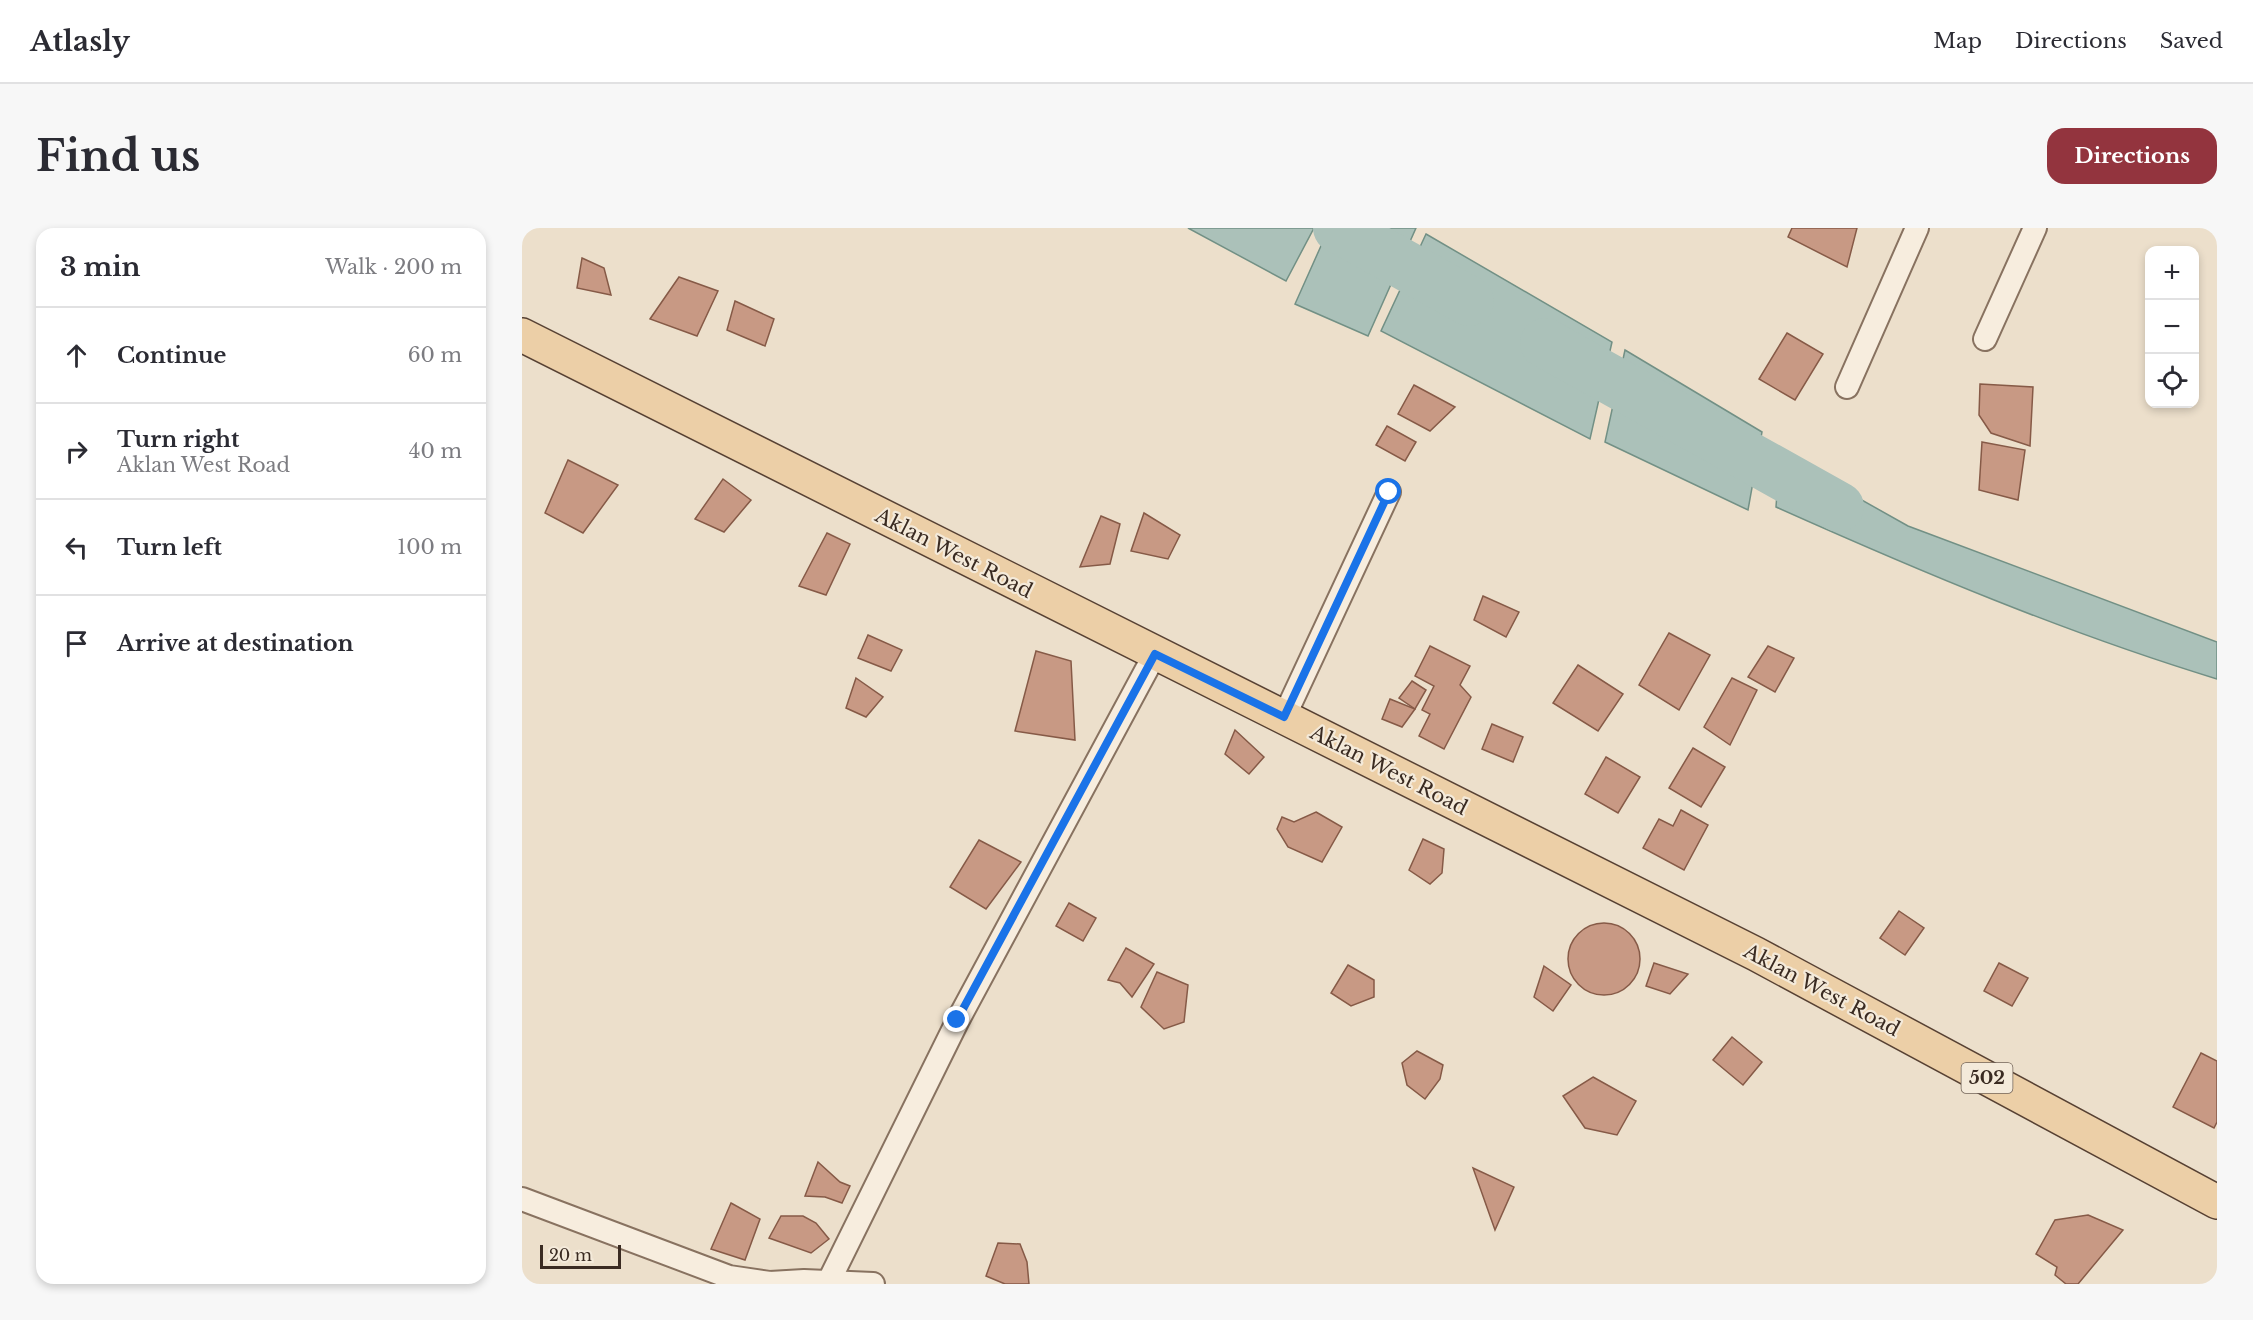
<!DOCTYPE html>
<html lang="en">
<head>
<meta charset="utf-8">
<style>
	:root { --surface:#fff; --page:#f7f7f7; --text:#2b2b33; --muted:#7c7c81; --line:#e1e1e2; --accent:#93343e }
	body { margin:0; font-family:"Libre Baskerville",serif; background:var(--page); color:var(--text) }
	.controls { position:absolute; right:18px; top:18px; display:grid; overflow:hidden; border-radius:12px; box-shadow:0 3px 9px #0003 }
	.controls button { width:54px; height:54px; display:grid; place-items:center; padding:0; border:0; border-bottom:2px solid var(--line); background:var(--surface); color:var(--text); font:30px sans-serif }
	.scale { position:absolute; left:18px; bottom:15px; width:81px; box-sizing:border-box; padding-left:6px; border:3px solid #3a2b22; border-top:0; font-size:16px; line-height:21px; white-space:nowrap; color:#3a2b22; -webkit-text-stroke:4px #f4eada; paint-order:stroke }
	.stop { position:absolute; width:18px; height:18px; margin:-14px; border:4px solid #1a73e8; border-radius:50%; background:#fff }
	.stop.end { background:#1a73e8; border-color:#fff; box-shadow:0 2px 6px #0008 }
	.list { margin:0; padding:0; list-style:none }
	h2 { display:flex; justify-content:space-between; align-items:center; height:78px; margin:0; padding:0 24px; font-size:26px }
	h2 small { font-size:20px; font-weight:400; color:var(--muted) }
	.list li { display:grid; grid-template-columns:39px 1fr auto; gap:18px; align-items:center; box-sizing:border-box; height:96px; padding:0 24px; border-top:2px solid var(--line) }
	.list b { display:block; font-size:22px; white-space:nowrap }
	.list p { margin:0; font-size:20px; white-space:nowrap; color:var(--muted) }
	.list em { font-size:20px; font-style:normal; color:var(--muted) }
	.icon { flex:none; width:33px; height:33px; fill:none; stroke:currentColor; stroke-width:2; stroke-linecap:round; stroke-linejoin:round }
	.map { position:relative; flex:none; width:1695px; height:1056px; overflow:hidden; border-radius:18px }
	header { display:flex; align-items:center; gap:36px; box-sizing:border-box; height:84px; padding:0 30px; background:var(--surface); border-bottom:2px solid var(--line) }
	header strong { font-size:28px }
	nav { display:flex; gap:33px; margin-inline-start:auto; font-size:21px }
	.intro { display:flex; align-items:center; justify-content:space-between; box-sizing:border-box; height:144px; padding:0 36px }
	h1 { margin:0; font-size:42px }
	.button { padding:15px 27px; border-radius:18px; background:var(--accent); color:#fff; font-size:21px; font-weight:700 }
	main { display:flex; gap:36px; padding:0 36px }
	aside { flex:1; background:var(--surface); border-radius:18px; box-shadow:0 3px 9px #0003 }
	.map>svg:first-child { display:block }
	.water { fill:#abc1b9; stroke:#729085; stroke-width:1.5 }
	.lines { fill:none; stroke-linecap:round; stroke-linejoin:round }
	.river { stroke:#abc1b9; stroke-width:50 }
	.building { fill:#c89984; stroke:#865a47; stroke-width:1.5 }
	.street-casing { stroke:#887260; stroke-width:26 }
	.primary-casing { stroke:#574133; stroke-width:36 }
	.street { stroke:#f7edde; stroke-width:22 }
	.primary { stroke:#eccfa7; stroke-width:33 }
	.route { stroke:#1a73e8; stroke-width:8 }
	.labels { text-anchor:middle; stroke-width:4.5; stroke-linejoin:round; paint-order:stroke }
	.shield { fill:#f4eada; stroke:#726459; stroke-width:1.5 }
	.shield-label { font-size:18px; font-weight:bold; fill:#3a2b22 }
	.street-label { font-size:20px; fill:#3a2b22; stroke:#f4eada }
</style>
</head>
<body>
<header>
<strong>Atlasly</strong>
<nav><a>Map</a><a>Directions</a><a>Saved</a></nav>
</header>
<div class="intro"><h1>Find us</h1><a class="button">Directions</a></div>
<main>
<aside>
<h2>3 min<small>Walk · 200 m</small></h2>
<ul class="list">
<li><svg class="icon" aria-label="ahead" viewBox="0 0 24 24"><path d="M12 20V5M6 11l6-6 6 6"/></svg><div><b>Continue</b></div><em>60 m</em></li>
<li><svg class="icon" aria-label="right" viewBox="0 0 24 24"><path d="M7 20v-9h11M14 6l5 5-5 5"/></svg><div><b>Turn right</b><p>Aklan West Road</p></div><em>40 m</em></li>
<li><svg class="icon" aria-label="left" viewBox="0 0 24 24"><path d="M17 20v-9H6M10 6l-5 5 5 5"/></svg><div><b>Turn left</b></div><em>100 m</em></li>
<li><svg class="icon" aria-label="arrive" viewBox="0 0 24 24"><path d="M6 21V4h12l-3 4 3 4H6"/></svg><div><b>Arrive at destination</b></div></li>
</ul>
</aside>
<div class="map">
<svg width="1695" height="1056" viewBox="0 0 1695 1056">
	<rect width="100%" height="100%" fill="#ecdfcb"/>
	<g class="water">
		<path d="M666,0h126l-28,53z"/>
		<path d="M807,0h87l-48,108 -73,-32z"/>
		<path d="M904,6l186,108 -22,97 -209,-108z"/>
		<path d="M1103,122l137,82 -14,78 -143,-68z"/>
		<path d="M1258,226l128,72 309,116v37c-151,-46 -298,-108 -441,-172z"/>
	</g>
	<g class="lines">
		<g class="river">
			<path d="M816,0l131,73"/>
			<path d="M1023,115l294,164"/>
		</g>
	</g>
	<g class="building">
		<path d="M1270,0h65l-10,39 -59,-30z"/>
		<path d="M60,30l22,10 7,27 -34,-7z"/>
		<path d="M157,49l39,14 -21,45 -47,-17z"/>
		<path d="M213,73l39,18 -9,27 -38,-16z"/>
		<path d="M1265,105l36,21 -28,46 -36,-21z"/>
		<path d="M1458,156l53,3 -3,59 -39,-13 -12,-18z"/>
		<path d="M892,157l41,22 -25,24 -32,-17z"/>
		<path d="M865,198l29,16 -11,19 -29,-16z"/>
		<path d="M1460,214l43,8 -7,50 -39,-10z"/>
		<path d="M46,232l50,25 -35,48 -38,-20z"/>
		<path d="M201,251l28,21 -27,32 -29,-13z"/>
		<path d="M622,285l36,22 -12,24 -37,-8z"/>
		<path d="M579,288l19,8 -10,40 -30,3z"/>
		<path d="M305,305l23,11 -24,51 -27,-9z"/>
		<path d="M961,368l36,16 -13,25 -32,-17z"/>
		<path d="M1147,405l41,22 -31,55 -40,-25z"/>
		<path d="M346,407l34,15 -11,21 -33,-13z"/>
		<path d="M908,418l40,20 -10,19 11,12 -27,52 -25,-13 11,-22 -8,-4 12,-24 -19,-10z"/>
		<path d="M1246,418l26,12 -19,34 -27,-15z"/>
		<path d="M514,423l35,10 4,79 -60,-9z"/>
		<path d="M1056,437l45,29 -25,37 -45,-28z"/>
		<path d="M334,450l27,19 -17,20 -20,-9z"/>
		<path d="M1210,450l25,12 -27,55 -26,-18z"/>
		<path d="M890,453l14,9 -11,19 -16,-11z"/>
		<path d="M868,471l25,10 -13,18 -20,-8z"/>
		<path d="M970,496l31,13 -10,25 -31,-13z"/>
		<path d="M713,502l29,27 -15,17 -24,-20z"/>
		<path d="M1171,520l32,19 -24,40 -32,-19z"/>
		<path d="M1084,529l34,20 -22,36 -33,-19z"/>
		<path d="M1159,582l27,15 -24,45 -41,-22 16,-29 14,7z"/>
		<path d="M794,584l26,15 -20,35 -34,-15 -11,-18 5,-12 12,5z"/>
		<path d="M901,611l21,10 -2,24 -12,11 -21,-14z"/>
		<path d="M457,612l42,22 -35,47 -36,-22z"/>
		<path d="M547,675l27,15 -13,23 -27,-15z"/>
		<path d="M1377,683l25,17 -19,27 -25,-17z"/>
		<circle cx="1082" cy="731" r="36"/>
		<path d="M604,720l28,16 -22,33 -12,-14 -12,-3z"/>
		<path d="M1132,735l34,11 -18,20 -24,-8z"/>
		<path d="M1477,735l29,15 -16,28 -28,-15z"/>
		<path d="M826,737l26,15v17l-23,9 -20,-13z"/>
		<path d="M1022,738l27,19 -18,26 -19,-14z"/>
		<path d="M635,744l31,13 -4,37 -20,7 -23,-22z"/>
		<path d="M1210,809l30,25 -19,23 -30,-25z"/>
		<path d="M895,823l26,14 -3,14 -15,20 -18,-14 -5,-22z"/>
		<path d="M1679,825l16,8v61l-3,6 -41,-21z"/>
		<path d="M1071,849l43,24 -19,34 -32,-7 -22,-32z"/>
		<path d="M296,934l22,20 10,4 -8,17 -17,-6 -20,-1z"/>
		<path d="M951,940l41,19 -19,43z"/>
		<path d="M209,975l29,16 -15,41 -34,-11z"/>
		<path d="M1566,987l35,15 -45,54h-12l-11,-9 2,-8 -21,-13 19,-34z"/>
		<path d="M259,988h22l13,7 13,16 -18,14 -42,-15z"/>
		<path d="M476,1015l22,1 7,18 2,22h-24l-19,-8z"/>
	</g>
	<g class="lines">
		<g class="street-casing">
			<g id="street">
				<path d="M1463,111l50,-111"/>
				<path d="M1325,159l70,-159"/>
				<path d="M762,489l105,-225"/>
				<path d="M0,971l207,78 41,6 34,-2 69,3"/>
				<path d="M306,1055l130,-263 197,-366"/>
			</g>
		</g>
		<g class="primary-casing">
			<path id="primary" d="M0,107l1234,619 461,248"/>
		</g>
		<use href="#street" class="street"/>
		<use href="#primary" class="primary"/>
	</g>
	<g class="lines">
		<path class="route" d="M435,792l198,-366 129,63 105,-225"/>
	</g>
	<g class="labels">
		<rect class="shield" x="1439.5" y="835" width="51" height="30" rx="4.5"/>
		<g class="shield-label">
			<text x="1465" y="856">502</text>
		</g>
		<g class="street-label">
			<text transform="translate(432 325) rotate(27)" y="7">Aklan West Road</text>
			<text transform="translate(867 542) rotate(27)" y="7">Aklan West Road</text>
			<text transform="translate(1300 762) rotate(28)" y="7">Aklan West Road</text>
		</g>
	</g>
</svg>
<div class="controls">
<button>+</button>
<button>−</button>
<button><svg class="icon" aria-label="locate" viewBox="0 0 24 24"><circle cx="12" cy="12" r="6"/><path d="M12 2v4M12 18v4M2 12h4M18 12h4"/></svg></button>
</div>
<div class="scale">20 m</div>
<div class="stop" style="left:867px;top:264px"></div>
<div class="stop end" style="left:435px;top:792px"></div>
</div>
</main>
</body>
</html>
